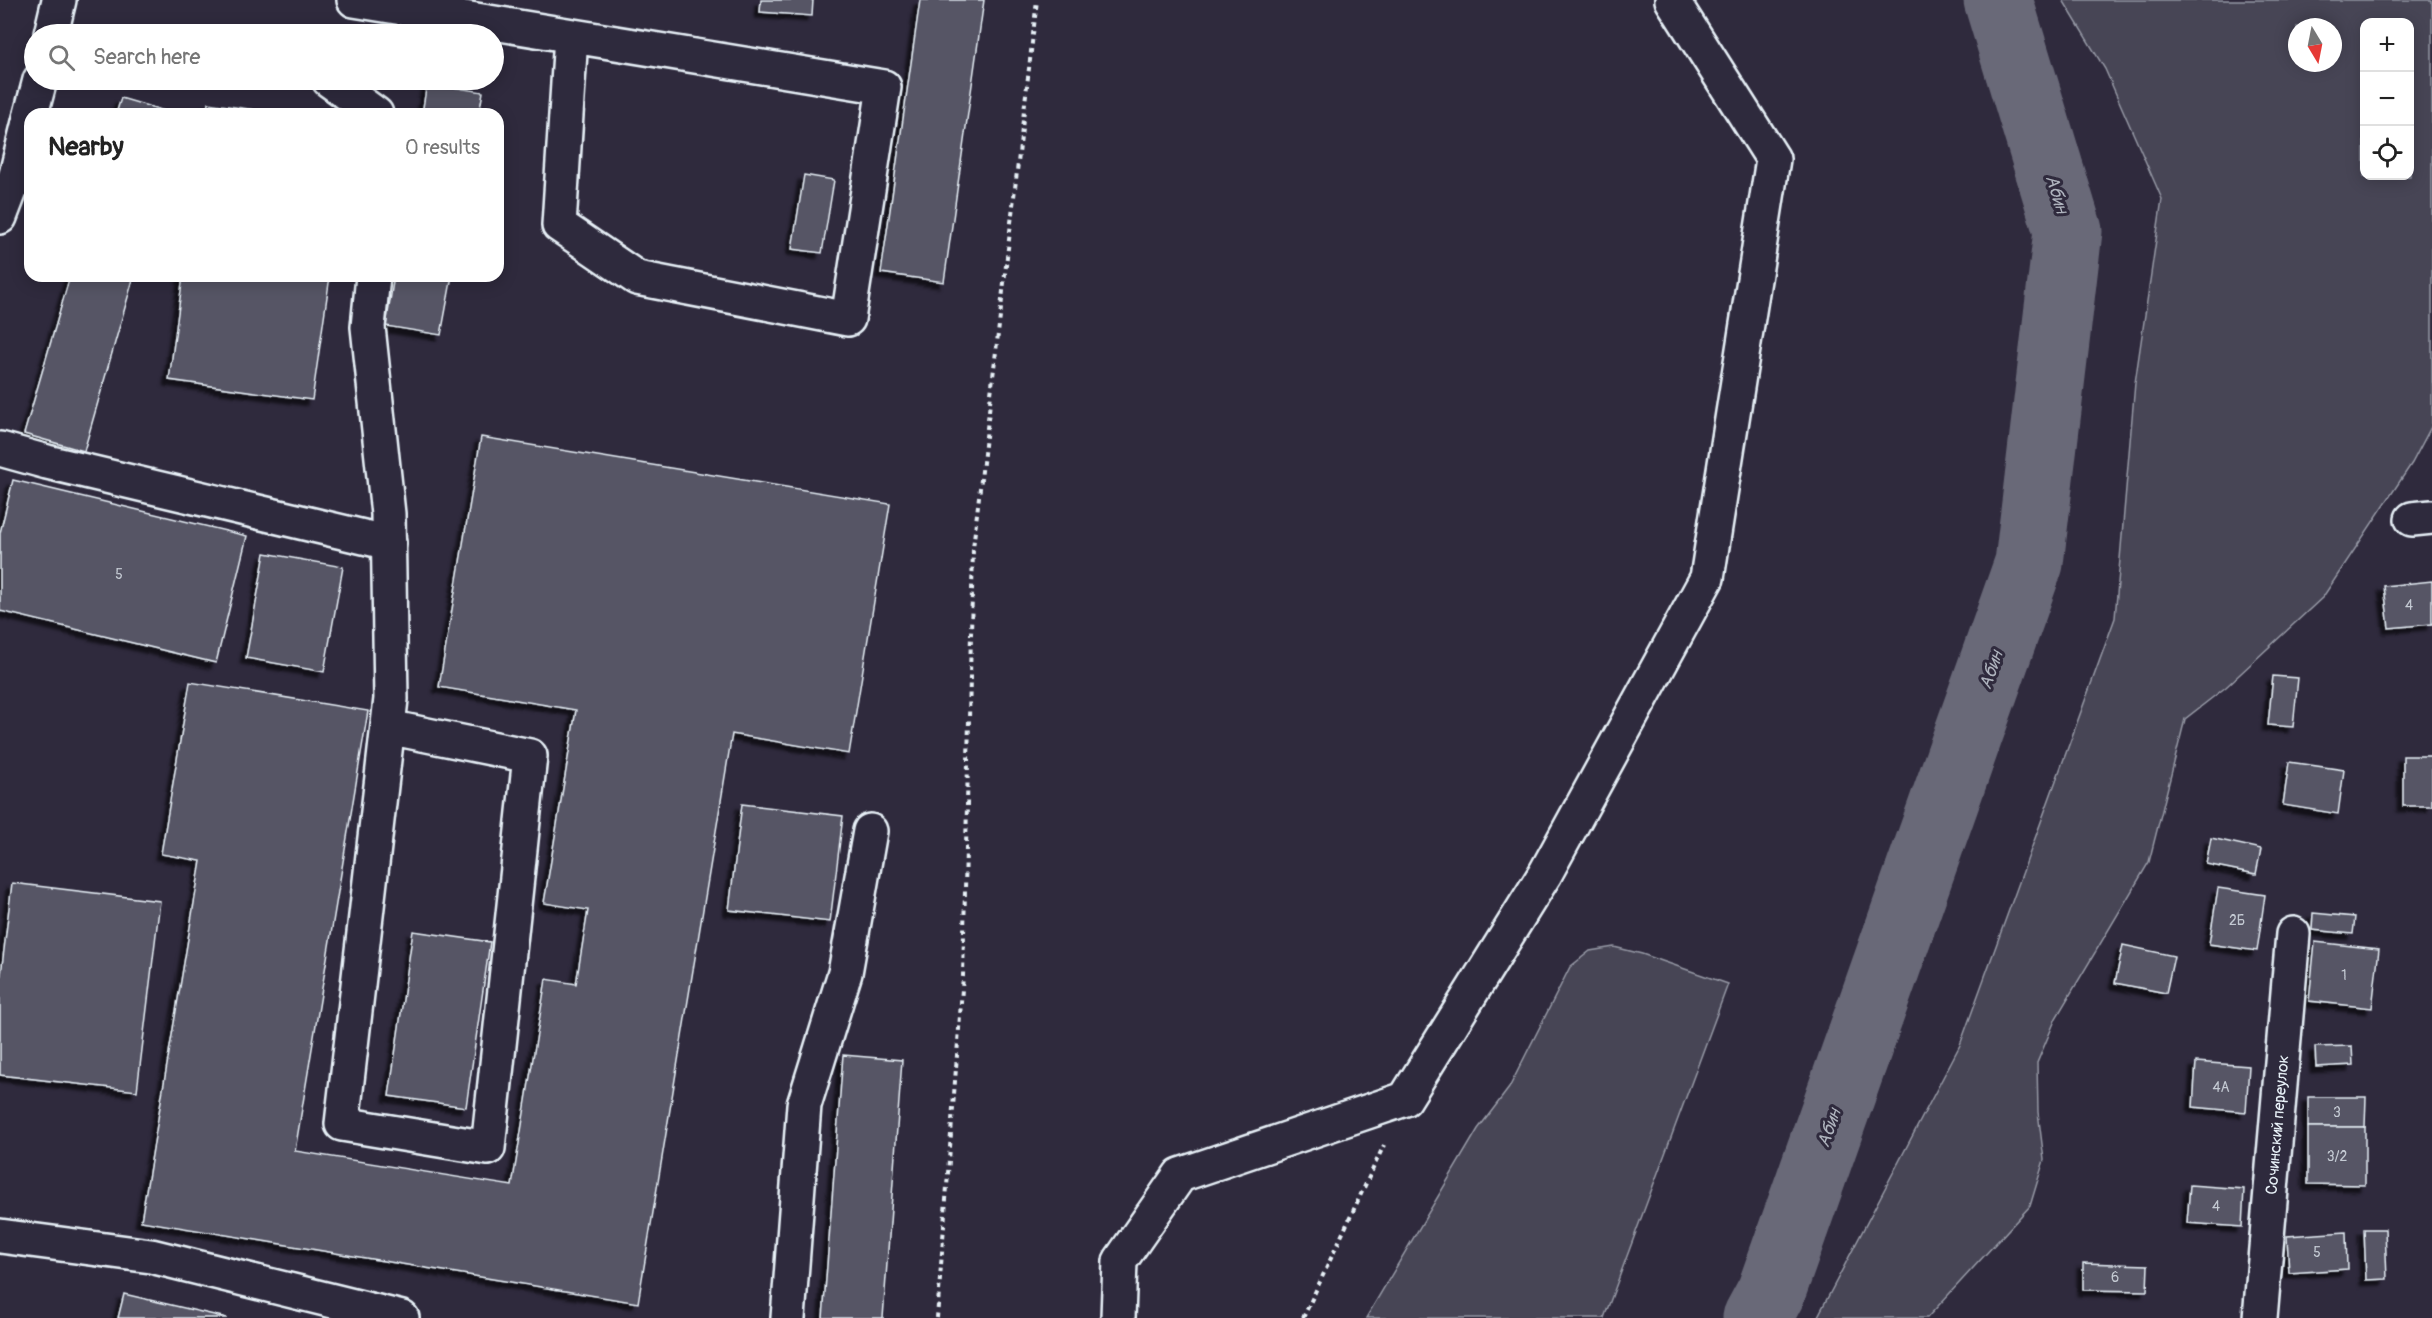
<!DOCTYPE html>
<html lang="en">
<head>
<meta charset="utf-8">
<style>
	:root { --surface:#fff; --page:#f2f2f2; --text:#222; --muted:#767676; --line:#e0e0e0 }
	body { margin:0; font-family:Pangolin,sans-serif; background:var(--page); color:var(--text) }
	.controls { position:absolute; right:18px; top:18px; display:grid; overflow:hidden; border-radius:12px; box-shadow:0 3px 15px #0003 }
	.controls button { width:54px; height:54px; display:grid; place-items:center; padding:0; border:0; border-bottom:2px solid var(--line); background:var(--surface); color:var(--text); font:30px sans-serif }
	.compass { position:absolute; left:2288px; top:18px; width:54px; height:54px; border-radius:50%; background:var(--surface); box-shadow:0 3px 15px #0003; rotate:170deg }
	.list { margin:0; padding:0; list-style:none }
	h2 { display:flex; justify-content:space-between; align-items:center; height:78px; margin:0; padding:0 24px; font-size:26px }
	h2 small { font-size:20px; font-weight:400; color:var(--muted) }
	.icon { flex:none; width:33px; height:33px; fill:none; stroke:currentColor; stroke-width:2; stroke-linecap:round; stroke-linejoin:round }
	.map { position:relative; flex:none; width:2432px; height:1318px; overflow:hidden }
	.search { position:absolute; background:var(--surface); box-shadow:0 3px 15px #0003; left:24px; top:24px; width:480px; height:66px; display:flex; align-items:center; gap:15px; box-sizing:border-box; padding:0 21px; border-radius:33px; color:var(--muted); font-size:22px }
	.panel { position:absolute; background:var(--surface); box-shadow:0 3px 15px #0003; left:24px; top:108px; width:480px; height:174px; border-radius:18px }
	.map>svg:first-child { display:block }
	.green { fill:#464455; stroke:#979aa6; stroke-width:1.5; fill-rule:evenodd }
	.lines { fill:none; stroke-linecap:round; stroke-linejoin:round }
	.river { stroke:#696978; stroke-width:69 }
	.building { fill:#575565; stroke:#e8f1f8; stroke-width:1.5; filter:url(#shadow) }
	.minor-casing { stroke:#e8f1f8; stroke-width:38 }
	.path { stroke:#e8f1f8; stroke-width:4; stroke-dasharray:4.5 4.5; stroke-linecap:butt }
	.minor { stroke:#2f2a3d; stroke-width:33 }
	.labels { text-anchor:middle; stroke-width:6; stroke-linejoin:round; paint-order:stroke }
	.number-label { font-size:14px; fill:#c4cad3 }
	.street-label { font-size:16px; fill:#e8f1f8; stroke:#2f2a3d }
	.water-label { font-size:18px; font-style:italic; fill:#afb4be; stroke:#2f2a3d }
</style>
</head>
<body>
<div class="map">
<svg width="2432" height="1318" viewBox="0 0 2432 1318">
	<defs>
		<filter id="shadow"><feDropShadow dx="-5.5" dy="5.5" stdDeviation="1.5" flood-color="#0009"/></filter>
	</defs>
	<rect width="100%" height="100%" fill="#2f2a3d"/>
	<filter id="ink" filterUnits="userSpaceOnUse"><feTurbulence type="fractalNoise" baseFrequency=".0167" numOctaves="2"/><feDisplacementMap in="SourceGraphic" scale="12" xChannelSelector="R" yChannelSelector="G"/><feConvolveMatrix kernelMatrix="1 2 1 2 8 2 1 2 1" color-interpolation-filters="sRGB"/></filter>
	<g filter="url(#ink)">
		<g class="green">
			<path d="M2063,0h369v425l-20,38 -89,134 -97,90 -41,32 -36,143 -93,156 -19,45 1,49 6,48 -14,46 -103,112h-110l143,-273 155,-427 20,-235 27,-184 -57,-130zM2364,22h46v154h-46zM2297,27h36v36h-36z"/>
			<path d="M1614,947l28,7 86,30 -124,334h-238l112,-189 31,-41 61,-121 20,-16z"/>
		</g>
		<g class="lines">
			<path class="river" d="M1757,1318l14,-26 258,-729 39,-332 -70,-231"/>
		</g>
		<g class="building">
			<path d="M761,0h52l-1,16 -52,-4z"/>
			<path d="M920,0h64l-40,282 -63,-9z"/>
			<path d="M427,83l56,9 -4,22h-57z"/>
			<path d="M121,98l54,16h-59z"/>
			<path d="M208,103l75,11h-77z"/>
			<path d="M804,175l30,5 -12,73 -30,-4z"/>
			<path d="M70,276h64l-50,175 -60,-17z"/>
			<path d="M183,276h147l-18,124 -143,-20z"/>
			<path d="M394,276h58l-11,59 -55,-9z"/>
			<path d="M481,437l409,67 -41,250 -117,-20 -94,569 -497,-82 60,-360 -40,-7 29,-172 178,29 -73,440 217,35 34,-207 30,5 12,-74 -44,-7 32,-193 -137,-23z"/>
			<path d="M13,480l234,56 -31,127 -216,-52v-78z"/>
			<path d="M265,553l78,14 -19,105 -78,-14z"/>
			<path d="M2432,581v43l-43,4 -5,-42z"/>
			<path d="M2273,676l25,2 -5,49 -25,-2z"/>
			<rect x="2403" y="756" width="29" height="50"/>
			<path d="M2289,762l55,8 -6,44 -55,-9z"/>
			<path d="M742,804l101,12 -13,106 -101,-12z"/>
			<path d="M2211,838l50,11 -5,25 -50,-10z"/>
			<path d="M12,883l148,18 -23,190 -137,-16v-92z"/>
			<path d="M2218,888l47,7 -8,56 -48,-7z"/>
			<path d="M2313,913l42,4 -2,17 -41,-4z"/>
			<path d="M413,931l77,11 -24,165 -77,-11z"/>
			<path d="M2315,942l64,7 -7,59 -63,-7z"/>
			<path d="M2123,945l51,11 -8,37 -51,-10z"/>
			<path d="M2352,1046l1,19 -37,2 -1,-20z"/>
			<path d="M843,1055l59,5 -19,258h-60z"/>
			<path d="M2196,1062l53,4 -3,46 -53,-5z"/>
			<path d="M2308,1097h58l-1,30h-57z"/>
			<path d="M2308,1127h57v58l-57,-1z"/>
			<path d="M2190,1185l54,4 -2,38 -55,-4z"/>
			<path d="M2364,1229h21l2,50 -21,1z"/>
			<path d="M2346,1232l1,37 -58,4 -2,-37z"/>
			<path d="M2083,1263l65,2 -1,26 -64,-1z"/>
			<path d="M124,1294l103,24h-109z"/>
		</g>
		<g class="lines">
			<g class="minor-casing">
				<g id="minor">
					<path d="M354,0l530,87 -36,232 -211,-41 -78,-53 12,-189"/>
					<path d="M51,34l8,-34"/>
					<path d="M329,80l47,34"/>
					<path d="M31,114l9,-34"/>
					<path d="M0,217l16,-42 14,-57"/>
					<path d="M373,276l-5,51 20,187 3,185 -49,425 146,24 42,-392 -142,-29"/>
					<path d="M0,449l47,13 342,81"/>
					<path d="M2412,519l20,-2"/>
					<path d="M0,1236l151,20 251,62"/>
					<path d="M788,1318l16,-213 41,-132 25,-142"/>
					<path d="M1118,1318l2,-57 60,-86 225,-76 140,-225 162,-296 66,-419 -101,-159"/>
					<path id="s1" d="M2260,1318l33,-384"/>
				</g>
			</g>
			<g class="path">
				<path d="M937,1318l26,-342 10,-428 64,-548"/>
				<path d="M1303,1318l81,-173"/>
			</g>
			<use href="#minor" class="minor"/>
		</g>
	</g>
	<g class="labels">
		<g class="number-label">
			<text x="119" y="579">5</text>
			<text x="2409" y="610">4</text>
			<text x="2237" y="925">2Б</text>
			<text x="2344" y="980">1</text>
			<text x="2221" y="1092">4А</text>
			<text x="2337" y="1117">3</text>
			<text x="2337" y="1161">3/2</text>
			<text x="2216" y="1211">4</text>
			<text x="2317" y="1257">5</text>
			<text x="2115" y="1282">6</text>
		</g>
		<g class="street-label">
			<text dy="6" stroke="none"><textPath href="#s1" startOffset="194">Сочинский переулок</textPath></text>
		</g>
		<g class="water-label">
			<text transform="translate(2057 194) rotate(73)" y="6">Абин</text>
			<text transform="translate(1991 670) rotate(-71)" y="6">Абин</text>
			<text transform="translate(1829 1128) rotate(-71)" y="6">Абин</text>
		</g>
	</g>
</svg>
<div class="controls">
<button>+</button>
<button>−</button>
<button><svg class="icon" aria-label="locate" viewBox="0 0 24 24"><circle cx="12" cy="12" r="6"/><path d="M12 2v4M12 18v4M2 12h4M18 12h4"/></svg></button>
</div>
<svg class="compass" viewBox="-18 -18 36 36"><path d="M0-13l5 13h-10z" fill="#e53935"/><path d="M0 13l5-13h-10z" fill="#767676"/></svg>
<div class="search"><svg class="icon" aria-label="search" viewBox="0 0 24 24"><circle cx="10" cy="10" r="6"/><path d="M15 15l6 6"/></svg>Search here</div>
<section class="panel">
<h2>Nearby<small>0 results</small></h2>
<ul class="list">
</ul>
</section>
</div>
</body>
</html>
